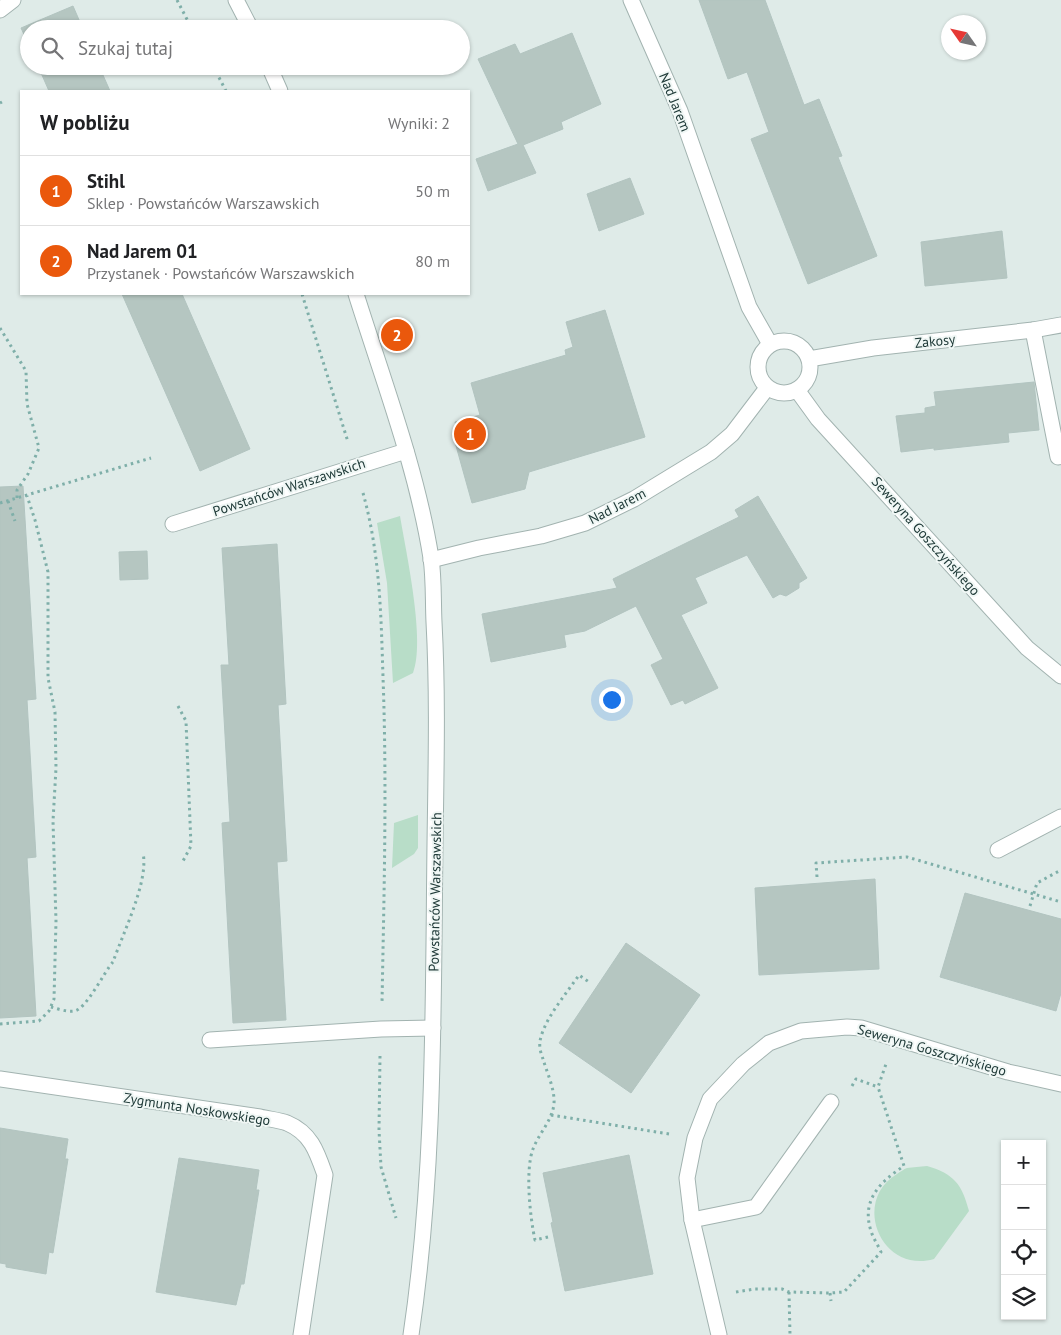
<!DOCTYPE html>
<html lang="pl">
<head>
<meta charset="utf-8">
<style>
	:root { --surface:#fff; --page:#f2f2f2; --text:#202124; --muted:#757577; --line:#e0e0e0; --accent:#ea580c }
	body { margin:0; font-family:"PT Sans",sans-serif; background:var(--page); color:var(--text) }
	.controls { position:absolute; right:15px; bottom:15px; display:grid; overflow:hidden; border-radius:0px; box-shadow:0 1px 4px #0004 }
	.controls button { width:45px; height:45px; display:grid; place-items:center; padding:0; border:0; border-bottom:1px solid var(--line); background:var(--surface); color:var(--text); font:25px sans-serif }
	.compass { position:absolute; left:941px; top:15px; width:45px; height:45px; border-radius:50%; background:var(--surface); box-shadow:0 1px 4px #0004; rotate:304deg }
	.you { position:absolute; left:611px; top:699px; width:18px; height:18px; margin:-12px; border:4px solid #fff; border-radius:50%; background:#1a73e8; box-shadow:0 0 0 8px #1a73e833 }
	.badge { display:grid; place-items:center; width:32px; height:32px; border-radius:50%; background:var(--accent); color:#fff; font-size:16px; font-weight:700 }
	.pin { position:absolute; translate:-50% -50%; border:2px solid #fff; box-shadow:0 1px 5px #0006 }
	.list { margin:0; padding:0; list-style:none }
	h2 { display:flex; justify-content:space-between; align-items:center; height:65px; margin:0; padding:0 20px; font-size:21px }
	h2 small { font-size:16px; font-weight:400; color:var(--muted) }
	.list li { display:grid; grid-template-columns:32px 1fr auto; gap:15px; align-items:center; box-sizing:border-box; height:70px; padding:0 20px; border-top:1px solid var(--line) }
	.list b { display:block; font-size:19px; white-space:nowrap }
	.list p { margin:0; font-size:16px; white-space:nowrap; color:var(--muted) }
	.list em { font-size:16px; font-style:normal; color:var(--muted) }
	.icon { flex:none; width:28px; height:28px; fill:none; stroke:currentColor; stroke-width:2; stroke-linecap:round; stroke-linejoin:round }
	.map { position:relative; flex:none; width:1061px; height:1335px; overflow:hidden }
	.search { position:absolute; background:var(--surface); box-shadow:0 1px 4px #0004; left:20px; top:20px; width:450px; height:55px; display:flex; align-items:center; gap:12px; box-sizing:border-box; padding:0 18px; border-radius:28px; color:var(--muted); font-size:19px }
	.panel { position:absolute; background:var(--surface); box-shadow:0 1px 4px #0004; left:20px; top:90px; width:450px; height:205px; border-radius:0px }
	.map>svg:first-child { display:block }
	.green { fill:#b8ddc8 }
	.building { fill:#b5c6c1; stroke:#b2c4c0 }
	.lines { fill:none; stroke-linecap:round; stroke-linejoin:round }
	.service-casing { stroke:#a2b3b0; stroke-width:17 }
	.minor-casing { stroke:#a2b3b0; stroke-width:17 }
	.path { stroke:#7fafa9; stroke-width:3; stroke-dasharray:2.5 4; stroke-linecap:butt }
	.service { stroke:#fff; stroke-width:15 }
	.minor { stroke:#fff; stroke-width:15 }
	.labels { text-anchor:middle; stroke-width:4; stroke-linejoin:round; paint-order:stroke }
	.street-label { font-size:14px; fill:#203b39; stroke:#f0f7f5 }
</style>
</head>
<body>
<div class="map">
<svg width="1061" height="1335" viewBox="0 0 1061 1335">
	<rect width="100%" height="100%" fill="#dfebe8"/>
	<g class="green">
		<path d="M400,516c6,36 26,126 13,157l-20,10 -6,-100 -10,-60z"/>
		<path d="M418,815v33l-4,6 -22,14 2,-45z"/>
		<path d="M927,1166c27,8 35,18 42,45l-35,48c-53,15 -83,-58 -37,-85 3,-2 7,-5 10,-6 6,-1 13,-1 20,-2z"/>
	</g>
	<g class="building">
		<path d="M699,0h66l39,105 15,-6 23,57 -4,1 39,99 -69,28 -57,-145 18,-7 -22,-60 -19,7z"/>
		<path d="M73,6l10,23h-54v16l-8,-17z"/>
		<path d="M572,33l29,71 -40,18 2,7 -40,16 13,28 -48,18 -12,-32 42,-15 -40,-85 37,-15 5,10z"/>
		<path d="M38,66h61l11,25h-61z"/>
		<path d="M630,178l14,36 -45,17 -12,-37z"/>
		<path d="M1002,231l5,47 -82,8 -4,-44z"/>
		<path d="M122,294h60l68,155 -50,22z"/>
		<path d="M605,310l40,127 -116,35 -4,17 -53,14 -19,-68 5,-1 -3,-12 25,-7 -9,-32 95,-28 -1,-5 8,-3 -7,-25z"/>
		<path d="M1034,382l5,48 -31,3 1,9 -75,8v-2l-33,4 -5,-36 29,-3v-5l11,-2 -2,-14z"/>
		<path d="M23,486l13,213 -9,1 9,157 -9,1 9,158 -36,2v-531z"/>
		<path d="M758,496l49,82 -8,5v5l-13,8 -6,-2 -7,4 -26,-43 -52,23 12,25 -26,12 37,73 -33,16 -2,-4 -12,5 -20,-40 12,-6 -27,-53 -51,25 -21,4 2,12 -75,15 -9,-48 135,-26 -4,-9 126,-62 -4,-7z"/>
		<path d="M277,544l9,160 -8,1 9,156 -10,1 9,158 -53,3 -11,-200 8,-1 -9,-157h8l-7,-117z"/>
		<path d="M147,551l1,28 -28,1 -1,-28z"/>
		<path d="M875,879l4,90 -120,6 -4,-87z"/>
		<path d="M965,893l96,26v74l-5,18 -116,-34z"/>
		<path d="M626,943l74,52 -69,98 -72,-50z"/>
		<path d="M0,1128l68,11 -3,20h3l-15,94 -4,-1 -3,22 -40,-7v-3l-6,-1z"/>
		<path d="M629,1155l24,119 -88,17 -14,-68 2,-1 -10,-49z"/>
		<path d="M179,1158l80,12 -3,20h3l-15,94h-3l-5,21 -80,-13z"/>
	</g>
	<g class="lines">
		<g class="service-casing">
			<g id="service">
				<path d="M1033,330l25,127"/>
				<path d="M998,850l63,-33"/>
				<path d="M692,1220l64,-13 75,-105"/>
			</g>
		</g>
		<g class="minor-casing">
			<g id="minor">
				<path d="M236,0l15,29"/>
				<path d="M631,0l49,111 69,196 21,37"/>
				<path d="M0,10l13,-10"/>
				<path d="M269,66l11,25"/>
				<path d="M356,294c27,86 61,175 75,264 3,21 2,43 3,64 4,74 2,148 1,222 -2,164 0,329 -24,491"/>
				<circle cx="784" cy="367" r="26"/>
				<path d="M809,359l64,-11 160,-18 28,-5"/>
				<path d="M797,390l21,29 209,229 34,28"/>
				<path d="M173,524l233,-73"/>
				<path d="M431,560l48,-12 62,-12 44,-13 49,-24 77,-47 21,-18 35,-46"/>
				<path d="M210,1040l171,-11 52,-1"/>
				<path d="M0,1079l260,38c8,2 19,3 27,6 24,10 30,29 38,52l-24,160"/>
				<path d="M719,1335l-27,-115 -5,-42 8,-40 15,-39 33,-35 26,-21 32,-12 46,-4 14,1 147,44 53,12"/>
			</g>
		</g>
		<g class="path">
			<path d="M177,0l15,29"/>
			<path d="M213,66l13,25"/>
			<path d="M0,103l2,-1"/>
			<path d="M302,294l46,148"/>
			<path d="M0,328l26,43 1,33 12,44 -11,26 -11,16v8"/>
			<path d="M363,493c17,61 18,121 20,184 4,109 1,217 -1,326"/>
			<path d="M8,501l7,20"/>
			<path d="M0,503l151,-45"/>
			<path d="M178,706l8,15 5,125 -8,15"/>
			<path d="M817,877l-1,-14 91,-6 154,45"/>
			<path d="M1030,906l7,-23 24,-13"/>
			<path d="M51,1007c7,2 16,5 23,4 12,-1 30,-39 39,-49 10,-29 36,-81 30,-109"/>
			<path d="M0,1024l39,-3 10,-10 5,-12 2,-78 -3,-100 3,-53 -1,-56 -7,-34v-106l-13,-52 -8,-24"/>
			<path d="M380,1056l-1,74 2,37 15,51"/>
			<path d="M852,1086l4,-7 22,8"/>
			<path d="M551,1115l118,19"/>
			<path d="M548,1237l-13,3c-5,-23 -10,-70 -2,-91 6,-16 19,-28 21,-45 1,-15 -7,-31 -11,-45 -2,-5 -4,-12 -3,-18 4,-22 27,-48 39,-66l10,7"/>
			<path d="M736,1292l19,-3h27l7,3 41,1 14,-1 37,-40c-3,-7 -8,-14 -10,-21 -10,-31 9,-49 33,-65l-26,-79 8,-23"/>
			<path d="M789,1292l1,43"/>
			<path d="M830,1293l1,8"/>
		</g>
		<use href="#service" class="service"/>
		<use href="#minor" class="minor"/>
	</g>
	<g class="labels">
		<g class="street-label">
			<text transform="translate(675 102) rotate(68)" y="5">Nad Jarem</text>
			<text transform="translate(935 341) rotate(-6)" y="5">Zakosy</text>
			<text transform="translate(289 487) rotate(-18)" y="5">Powstańców Warszawskich</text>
			<text transform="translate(617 506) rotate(-27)" y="5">Nad Jarem</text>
			<text transform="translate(926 536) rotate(48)" y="5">Seweryna Goszczyńskiego</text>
			<text transform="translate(435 892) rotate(-89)" y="5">Powstańców Warszawskich</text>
			<text transform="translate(932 1050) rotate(16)" y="5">Seweryna Goszczyńskiego</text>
			<text transform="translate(197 1109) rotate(9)" y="5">Zygmunta Noskowskiego</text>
		</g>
	</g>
</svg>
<div class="controls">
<button>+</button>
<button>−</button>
<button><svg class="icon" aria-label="locate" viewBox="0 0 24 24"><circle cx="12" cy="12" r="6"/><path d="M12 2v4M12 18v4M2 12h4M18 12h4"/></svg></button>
<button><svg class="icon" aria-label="layers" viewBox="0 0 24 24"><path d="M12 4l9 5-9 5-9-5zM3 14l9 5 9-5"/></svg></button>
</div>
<svg class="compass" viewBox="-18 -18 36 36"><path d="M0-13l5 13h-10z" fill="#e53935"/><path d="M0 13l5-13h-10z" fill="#757577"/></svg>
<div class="you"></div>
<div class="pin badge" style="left:470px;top:434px">1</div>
<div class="pin badge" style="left:397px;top:335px">2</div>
<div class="search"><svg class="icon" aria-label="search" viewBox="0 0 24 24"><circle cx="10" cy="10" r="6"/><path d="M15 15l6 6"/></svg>Szukaj tutaj</div>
<section class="panel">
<h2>W pobliżu<small>Wyniki: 2</small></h2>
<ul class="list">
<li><span class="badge">1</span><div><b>Stihl</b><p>Sklep · Powstańców Warszawskich</p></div><em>50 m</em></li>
<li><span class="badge">2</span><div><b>Nad Jarem 01</b><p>Przystanek · Powstańców Warszawskich</p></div><em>80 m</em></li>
</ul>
</section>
</div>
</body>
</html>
